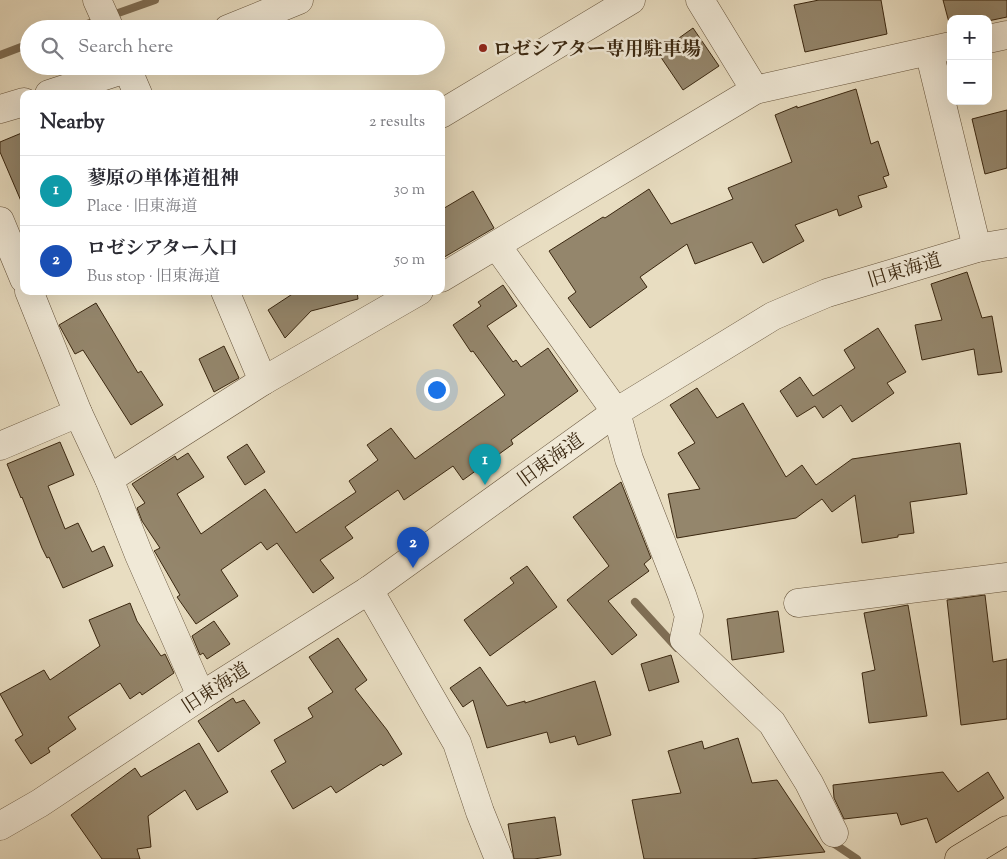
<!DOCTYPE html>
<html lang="en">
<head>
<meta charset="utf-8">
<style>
	:root { --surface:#fff; --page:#f2f2f3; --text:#2b2b33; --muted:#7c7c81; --line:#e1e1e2; --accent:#8f2418 }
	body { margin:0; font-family:"Sorts Mill Goudy","Noto Serif JP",serif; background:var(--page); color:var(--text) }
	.controls { position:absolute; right:15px; top:15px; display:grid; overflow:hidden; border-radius:10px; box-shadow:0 5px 20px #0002 }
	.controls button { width:45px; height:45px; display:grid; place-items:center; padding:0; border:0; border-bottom:1px solid var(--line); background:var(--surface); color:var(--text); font:25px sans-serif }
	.you { position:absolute; left:436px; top:389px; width:18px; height:18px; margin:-12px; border:4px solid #fff; border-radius:50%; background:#1a73e8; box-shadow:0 0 0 8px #1a73e833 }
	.badge { display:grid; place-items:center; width:32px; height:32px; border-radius:50%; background:var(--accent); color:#fff; font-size:16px; font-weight:700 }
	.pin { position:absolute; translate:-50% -41px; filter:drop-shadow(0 1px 2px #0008) }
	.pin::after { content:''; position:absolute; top:26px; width:18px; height:15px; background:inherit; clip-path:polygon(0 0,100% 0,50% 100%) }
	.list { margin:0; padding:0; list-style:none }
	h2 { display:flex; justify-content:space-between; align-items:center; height:65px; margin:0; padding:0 20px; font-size:21px }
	h2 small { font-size:16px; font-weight:400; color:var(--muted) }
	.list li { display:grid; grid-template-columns:32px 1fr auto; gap:15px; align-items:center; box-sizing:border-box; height:70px; padding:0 20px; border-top:1px solid var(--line) }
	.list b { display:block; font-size:19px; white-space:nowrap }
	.list p { margin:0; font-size:16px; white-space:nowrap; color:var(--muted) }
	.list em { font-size:16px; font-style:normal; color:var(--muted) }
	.icon { flex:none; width:28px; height:28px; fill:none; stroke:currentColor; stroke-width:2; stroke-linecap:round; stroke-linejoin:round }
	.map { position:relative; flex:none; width:1007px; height:859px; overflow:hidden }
	.search { position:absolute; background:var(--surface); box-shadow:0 5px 20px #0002; left:20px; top:20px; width:425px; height:55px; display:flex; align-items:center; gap:12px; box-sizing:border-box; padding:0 18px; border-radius:28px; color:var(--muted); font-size:19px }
	.panel { position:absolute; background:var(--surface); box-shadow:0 5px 20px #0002; left:20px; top:90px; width:425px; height:205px; border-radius:10px }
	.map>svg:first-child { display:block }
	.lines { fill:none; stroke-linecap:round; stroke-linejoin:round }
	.stream { stroke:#7f6f56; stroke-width:8 }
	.building { fill:#94866c; stroke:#3a2710 }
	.minor-casing { stroke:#66543c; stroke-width:29 }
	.major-casing { stroke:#3a2710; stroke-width:29 }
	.minor { stroke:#f0e9d7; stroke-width:28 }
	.major { stroke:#e8ddc1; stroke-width:28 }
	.poi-dot { fill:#8f2418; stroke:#f0e9d7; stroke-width:2 }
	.labels { text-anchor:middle; stroke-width:5; stroke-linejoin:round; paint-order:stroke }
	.poi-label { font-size:19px; font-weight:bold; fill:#3a2710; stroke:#f0e9d7; text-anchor:start }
	.street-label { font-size:19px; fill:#3a2710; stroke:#f0e9d7 }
</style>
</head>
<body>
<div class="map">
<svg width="1007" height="859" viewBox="0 0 1007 859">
	<rect width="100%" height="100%" fill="#e8ddc1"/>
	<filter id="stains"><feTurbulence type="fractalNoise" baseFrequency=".004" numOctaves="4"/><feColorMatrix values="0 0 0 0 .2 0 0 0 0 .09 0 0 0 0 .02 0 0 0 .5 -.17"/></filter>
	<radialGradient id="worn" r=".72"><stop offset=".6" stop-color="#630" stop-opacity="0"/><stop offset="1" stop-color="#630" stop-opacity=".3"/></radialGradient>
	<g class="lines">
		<g class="stream">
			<path d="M73,29l82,-29"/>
			<path d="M0,55l29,-11"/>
			<path d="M635,602l42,46"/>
			<path d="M830,841l27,18"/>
		</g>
	</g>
	<g class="building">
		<path d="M819,0h62l6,34 -82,18 -11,-47z"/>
		<path d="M943,0h64v17l-19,4v-2h-37v11z"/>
		<path d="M693,28l26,38 -36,24 -25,-37z"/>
		<path d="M856,89l15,55 7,-3 11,34 -6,2 4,10 -29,9 4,11 -23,9 -2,-7 -42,16 9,16 -41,22 -11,-21 -57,22 -8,-20 -47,33 7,10 -57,41 -22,-30 8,-6 -27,-41 54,-34 2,1 44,-29 22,35 62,-25 -5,-11 64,-26 -17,-47 22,-9v2z"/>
		<path d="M1007,110v58l-22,6 -13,-55z"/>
		<path d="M24,132v76l-24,-56v-10z"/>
		<path d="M473,191l21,37 -53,31v-49z"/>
		<path d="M967,272l15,46 10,-2 10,56 -24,3 -4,-26 -52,11 -7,-35 27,-5 -11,-36z"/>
		<path d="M503,285l14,21 -30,20 26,36 3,-2 5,7 27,-19 30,43 -67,49 2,4 -50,36 -10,-14 -49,34 -6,-10 -53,37 8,11 -33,22 14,18 -21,15 -36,-50 -10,7 -6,-8 -40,28 17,26 -42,28 -19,-27 3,-2 -25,-43 -1,-1 6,-3 -18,-27 -5,-13 8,-5 -13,-19 43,-28 2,4 11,-7 16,24 -27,17 24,40 64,-45 31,44 60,-41 -7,-11 29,-21 -11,-15 24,-17 24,31 90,-64 -32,-44 -2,1 -18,-27 28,-19 -3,-4z"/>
		<path d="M297,291h60l1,8 -47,12 -26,27 -17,-28z"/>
		<path d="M96,303l42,70 3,-2 22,34 -32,20 -48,-75 -8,4 -16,-29z"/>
		<path d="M878,328l28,44 -19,11 7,10 -42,29 -11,-17 -18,13 -8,-12 -18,11 -17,-26 20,-14 13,19 42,-28 -11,-18z"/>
		<path d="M224,346l15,32 -25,14 -15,-33z"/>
		<path d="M697,388l20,30 26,-15 43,74 16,-12 14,20 36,-26 108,-16 7,51 -57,8 4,31 -16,2v2l-36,6 -7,-48 -23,17 -10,-13 -26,19 -119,20 -9,-44 32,-5 -22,-36 17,-10 -25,-38z"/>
		<path d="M60,442l14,33 -26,11 17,43 13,-6 14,29 12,-6 9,20 -50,22 -14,-31 -2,1 -5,-10 -20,-51 -1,1 -14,-34z"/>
		<path d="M247,444l18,28 -20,13 -18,-28z"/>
		<path d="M621,482l30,76 -7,6 5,7 -41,30 29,34 -25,20 -45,-55 42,-34 -36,-49z"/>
		<path d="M527,566l30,41 -67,49 -26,-36 50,-37 -4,-5z"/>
		<path d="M985,595l8,67 14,-3v60l-46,6 -14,-125z"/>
		<path d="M130,603l7,18 24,35 4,-2 9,19 -32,22 -2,-3 -10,7 -10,-16 -52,34 8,12 -28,19 2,4 -19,12 -16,-24 8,-5 -23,-41 44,-24 6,10 50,-34 -11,-26z"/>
		<path d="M908,605l19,111 -58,7 -7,-50 13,-3 -11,-57z"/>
		<path d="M778,611l6,41 -52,8 -5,-41z"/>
		<path d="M214,621l16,23 -23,15 -4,-6 -3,2 -8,-19z"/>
		<path d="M338,638l29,42 -12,9 32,41 15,24 -19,12 -2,-2 -45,29 -5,-7 -38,23 -22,-38 15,-9 -12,-22 39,-23 -5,-9 25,-16 -24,-35z"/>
		<path d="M671,655l8,27 -30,9 -8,-27z"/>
		<path d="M480,667l27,39 18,-5v2l70,-22 16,54 -33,10 -3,-9 -25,7 -3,-11 -60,16 -14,-48 -10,7 -13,-19z"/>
		<path d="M233,698l3,5 8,-3 16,23 -42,29 -20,-31z"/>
		<path d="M738,738l14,45 25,-3 48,72 -75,7h-106l-12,-59 49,-7 -13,-42 34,-10 2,8z"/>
		<path d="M199,743l29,49 -31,18 -12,-20 -37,26 3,31 -14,2 3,10h-38l-31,-44 64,-47 6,9z"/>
		<path d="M943,772l15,20 30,-20 16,26 -68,45 -9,-25 -26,7 -4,-12 -53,6 -10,-21 -1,-13z"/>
		<path d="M555,817l6,38 -27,4h-20l-6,-35z"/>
	</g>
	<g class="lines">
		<g class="minor-casing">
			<g id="minor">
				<path d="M97,0l13,29"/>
				<path d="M700,0l55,90"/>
				<path d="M228,29l71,-29"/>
				<path d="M988,39l19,-4"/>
				<path d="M929,51l48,197"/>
				<path d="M126,66l12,28"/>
				<path d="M49,94l86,-28"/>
				<path d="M0,109l24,-7"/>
				<path d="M441,114l190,-114"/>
				<path d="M0,221l24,58"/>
				<path d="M497,246l119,166 13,47 53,136 7,21 -5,23 88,84 37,60 25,50"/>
				<path d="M441,278l314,-188 196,-44"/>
				<path d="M29,291l49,122 31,66 30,76 62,141"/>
				<path d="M225,291l38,90"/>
				<path d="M0,446l78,-33"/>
				<path d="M109,479l154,-98 156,-90"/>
				<path d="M369,590l88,153 23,69 19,47"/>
				<path d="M798,603l209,-26"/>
				<path d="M0,826l40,-23 161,-107 168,-106 247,-178 157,-96 54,-23 150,-45 30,-5"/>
			</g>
		</g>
		<g class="major-casing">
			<path id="major" d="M959,859l48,-29"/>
		</g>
		<use href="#minor" class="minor"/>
		<use href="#major" class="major"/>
	</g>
	<circle class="poi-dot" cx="483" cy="48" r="5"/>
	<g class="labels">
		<g class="poi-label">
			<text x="493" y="55">ロゼシアター専用駐車場</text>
		</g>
		<g class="street-label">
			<text transform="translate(904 269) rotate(-17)" y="7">旧東海道</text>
			<text transform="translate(550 459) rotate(-36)" y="7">旧東海道</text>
			<text transform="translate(215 687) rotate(-33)" y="7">旧東海道</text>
		</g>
	</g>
	<rect width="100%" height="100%" filter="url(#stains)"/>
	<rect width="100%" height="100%" fill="url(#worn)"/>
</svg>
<div class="controls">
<button>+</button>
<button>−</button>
</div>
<div class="you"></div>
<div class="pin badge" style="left:485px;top:485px;background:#0f9aa8">1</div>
<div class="pin badge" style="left:413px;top:568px;background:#1a4fb4">2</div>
<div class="search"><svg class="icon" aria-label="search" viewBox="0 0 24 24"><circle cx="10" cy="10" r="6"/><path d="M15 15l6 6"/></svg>Search here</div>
<section class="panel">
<h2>Nearby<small>2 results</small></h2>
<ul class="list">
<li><span class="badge" style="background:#0f9aa8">1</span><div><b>蓼原の単体道祖神</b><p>Place · 旧東海道</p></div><em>30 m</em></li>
<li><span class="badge" style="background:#1a4fb4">2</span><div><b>ロゼシアター入口</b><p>Bus stop · 旧東海道</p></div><em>50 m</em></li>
</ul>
</section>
</div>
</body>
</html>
